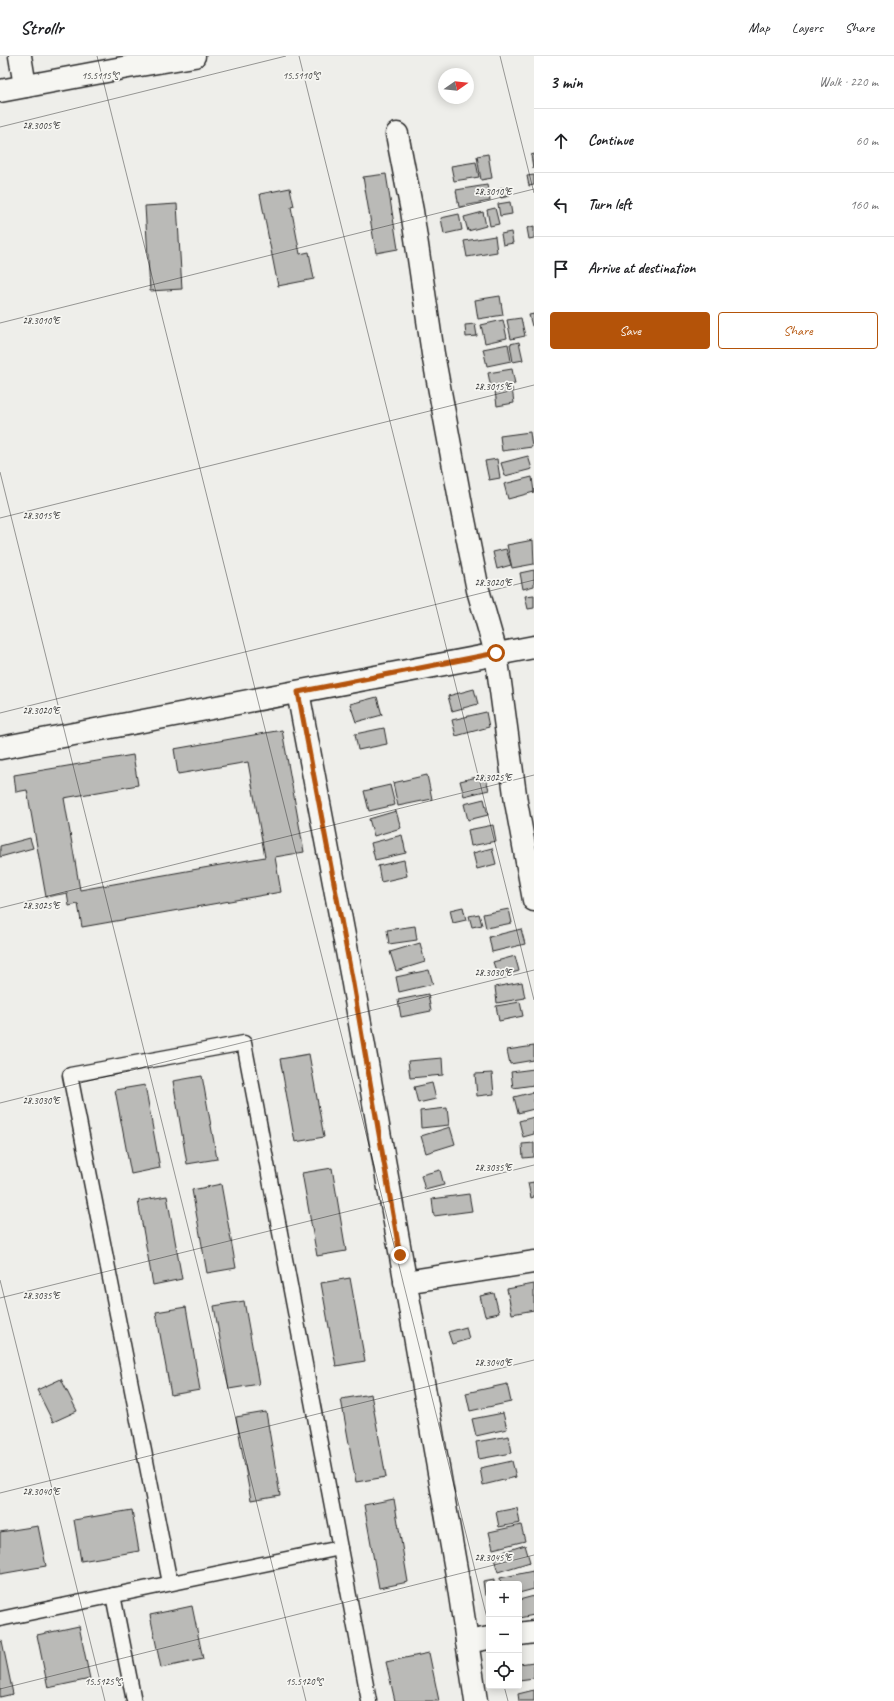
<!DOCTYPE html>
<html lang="en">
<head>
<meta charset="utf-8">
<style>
	:root { --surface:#fff; --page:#f2f2f2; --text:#202124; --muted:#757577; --line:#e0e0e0; --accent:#b45309 }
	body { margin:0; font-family:Caveat,sans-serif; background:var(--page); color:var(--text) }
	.controls { position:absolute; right:12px; bottom:12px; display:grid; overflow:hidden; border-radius:4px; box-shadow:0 2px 10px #0003 }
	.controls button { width:36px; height:36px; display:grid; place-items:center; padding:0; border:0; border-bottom:1px solid var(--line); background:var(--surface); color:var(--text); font:20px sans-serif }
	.compass { position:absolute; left:438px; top:12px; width:36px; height:36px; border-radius:50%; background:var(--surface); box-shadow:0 2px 10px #0003; rotate:76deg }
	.stop { position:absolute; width:12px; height:12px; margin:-9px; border:3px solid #b45309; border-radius:50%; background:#fff }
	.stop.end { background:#b45309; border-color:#fff; box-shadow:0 1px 4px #0008 }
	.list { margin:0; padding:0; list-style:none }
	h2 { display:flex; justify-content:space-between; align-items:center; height:52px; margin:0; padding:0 16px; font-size:17px }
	h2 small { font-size:13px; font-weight:400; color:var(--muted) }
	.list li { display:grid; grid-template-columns:26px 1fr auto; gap:12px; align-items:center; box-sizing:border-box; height:64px; padding:0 16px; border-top:1px solid var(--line) }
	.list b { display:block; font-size:15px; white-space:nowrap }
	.list em { font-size:13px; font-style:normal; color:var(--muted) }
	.actions { display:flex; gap:8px; padding:12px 16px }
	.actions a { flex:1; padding:9px 0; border:1px solid var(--accent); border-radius:4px; text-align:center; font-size:14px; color:var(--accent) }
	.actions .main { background:var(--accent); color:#fff }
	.icon { flex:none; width:22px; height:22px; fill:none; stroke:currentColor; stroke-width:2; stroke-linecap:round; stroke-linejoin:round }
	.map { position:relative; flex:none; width:534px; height:1645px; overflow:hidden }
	header { display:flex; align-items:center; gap:24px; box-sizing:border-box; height:56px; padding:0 20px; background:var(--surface); border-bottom:1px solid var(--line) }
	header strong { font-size:19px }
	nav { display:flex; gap:22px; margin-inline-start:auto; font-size:14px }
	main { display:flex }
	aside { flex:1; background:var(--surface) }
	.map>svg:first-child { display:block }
	.building { fill:#babab7; stroke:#2b2b2b }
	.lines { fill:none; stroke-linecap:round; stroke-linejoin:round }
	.service-casing { stroke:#2b2b2b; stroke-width:17 }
	.minor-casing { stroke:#2b2b2b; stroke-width:25 }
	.service { stroke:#f6f6f2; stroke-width:14 }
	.minor { stroke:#f6f6f2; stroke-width:22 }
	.route { stroke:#b45309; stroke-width:5 }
	.ticks { fill:none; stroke:#2b2b2b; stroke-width:1; stroke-opacity:0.45 }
	.ticks-label { font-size:10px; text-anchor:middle; fill:#2b2b2b; stroke:#f6f6f2; stroke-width:3.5; stroke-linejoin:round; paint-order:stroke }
</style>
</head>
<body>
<header>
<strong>Strollr</strong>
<nav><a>Map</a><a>Layers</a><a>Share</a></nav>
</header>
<main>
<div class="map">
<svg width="534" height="1645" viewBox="0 0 534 1645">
	<rect width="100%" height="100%" fill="#eeeeea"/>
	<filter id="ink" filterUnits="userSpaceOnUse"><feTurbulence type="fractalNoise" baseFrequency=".025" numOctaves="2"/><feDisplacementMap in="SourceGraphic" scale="8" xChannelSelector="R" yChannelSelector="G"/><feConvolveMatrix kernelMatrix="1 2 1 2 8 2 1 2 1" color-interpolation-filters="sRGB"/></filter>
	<g filter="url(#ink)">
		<g class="building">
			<path d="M488,98l4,24 -11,2 -4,-24z"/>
			<path d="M534,98v14h-1l-2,-13z"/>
			<path d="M476,106l3,15 -25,4 -3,-15z"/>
			<path d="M386,118l12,75 -22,4 -13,-76z"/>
			<path d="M534,119v10l-5,1 -2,-10z"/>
			<path d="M487,129l3,16 -31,6 -3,-17z"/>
			<path d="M508,131l2,9 -9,2 -2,-10z"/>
			<path d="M290,132l4,18 -3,1 9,47 9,-2 5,27 -36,7 -18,-92z"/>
			<path d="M510,146l2,12 -12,2 -2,-12z"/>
			<path d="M177,148l5,85 -32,2 -5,-85z"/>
			<path d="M495,152l4,16 -9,2 -3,-16z"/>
			<path d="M483,156l3,14 -18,5 -4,-14z"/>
			<path d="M459,158l3,16 -18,4 -3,-16z"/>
			<path d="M534,170v12l-5,1 -2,-11z"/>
			<path d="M511,176l2,11 -10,2 -2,-11z"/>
			<path d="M495,180l2,16 -30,5 -3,-16z"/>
			<path d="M500,240l3,19 -25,4 -3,-19z"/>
			<path d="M534,258v12h-2l-3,-11z"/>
			<path d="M521,262l4,18 -14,3 -4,-19z"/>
			<path d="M503,264l4,18 -22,5 -4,-18z"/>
			<path d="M475,268l2,12 -11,1 -1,-12z"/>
			<path d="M519,286l4,18 -10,2 -3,-18z"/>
			<path d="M508,288l3,17 -24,5 -4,-17z"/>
			<path d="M512,313l3,15 -24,4 -3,-15z"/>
			<path d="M512,332l2,15 -17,3 -2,-15z"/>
			<path d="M530,376l2,15 -30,4 -2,-15z"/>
			<path d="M528,400l4,13 -27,7 -4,-13z"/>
			<path d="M497,403l3,19 -11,2 -4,-19z"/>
			<path d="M532,421l2,15 -26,7 -4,-15z"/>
			<path d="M533,484l1,24 -22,4 -5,-23z"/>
			<path d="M506,493l5,16 -14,4 -4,-17z"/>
			<path d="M534,514v16l-11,3 -3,-16z"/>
			<path d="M534,539v13l-6,1 -3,-13z"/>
			<path d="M474,633l4,15 -26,7 -4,-15z"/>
			<path d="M377,641l5,18 -26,7 -6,-18z"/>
			<path d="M486,656l3,15 -33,9 -4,-16z"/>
			<path d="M384,672l3,16 -29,6 -3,-16z"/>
			<path d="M282,674l22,122 -29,5 6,35 -199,35 -4,-23 -9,2 -2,-13 -21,4 -19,-107 -11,2 -2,-17 119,-20 5,30 -74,13 16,92 185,-33 -17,-95 -70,12 -4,-25z"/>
			<path d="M427,719l5,24 -34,7 -5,-23z"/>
			<path d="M485,719l4,15 -25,6 -4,-15z"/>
			<path d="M390,729l5,20 -26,6 -5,-20z"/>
			<path d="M484,743l4,16 -20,5 -4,-16z"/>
			<path d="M396,755l5,17 -27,8 -5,-17z"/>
			<path d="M493,769l3,16 -25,5 -3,-16z"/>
			<path d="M402,779l4,18 -31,7 -4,-17z"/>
			<path d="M30,782l3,10 -33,9v-11z"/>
			<path d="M492,792l4,16 -19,5 -4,-16z"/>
			<path d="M404,804l3,16 -26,6 -3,-16z"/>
			<path d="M463,851l3,13 -13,3 -3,-13z"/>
			<path d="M509,853l3,14 -26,5 -3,-14z"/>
			<path d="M479,858l3,11 -10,2 -3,-11z"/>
			<path d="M415,870l2,14 -28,4 -2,-14z"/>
			<path d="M521,873l4,15 -33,8 -3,-15z"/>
			<path d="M420,887l5,19 -29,9 -6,-19z"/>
			<path d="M515,900l4,15 -21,6 -5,-15z"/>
			<path d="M429,914l4,14 -34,8 -3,-15z"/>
			<path d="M522,926l3,16 -28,5 -2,-16z"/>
			<path d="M428,938l3,17 -30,6 -3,-17z"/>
			<path d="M520,946l3,14 -24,5 -3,-15z"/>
			<path d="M534,990v14l-24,4 -3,-14z"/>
			<path d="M309,998l15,83 -29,5 -15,-83z"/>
			<path d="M442,1002l1,17 -33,3 -2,-17z"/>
			<path d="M534,1013v16l-21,3 -2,-16z"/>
			<path d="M492,1017l2,21 -17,2 -2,-22z"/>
			<path d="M202,1020l15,83 -30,5 -14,-83z"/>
			<path d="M432,1027l4,16 -18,4 -4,-16z"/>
			<path d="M145,1029l15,83 -29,6 -16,-84z"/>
			<path d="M534,1036v17l-16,4 -4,-16z"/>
			<path d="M447,1052l2,17 -28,3 -1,-17z"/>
			<path d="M534,1061v17l-11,3 -4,-16z"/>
			<path d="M450,1071l5,17 -29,9 -5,-17z"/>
			<path d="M534,1087v14l-11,1 -1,-14z"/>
			<path d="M332,1112l14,83 -29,5 -15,-83z"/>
			<path d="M440,1114l4,15 -19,5 -4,-15z"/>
			<path d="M534,1126v15l-3,1 -3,-15z"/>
			<path d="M221,1128l15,84 -29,5 -15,-83z"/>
			<path d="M469,1138l3,17 -38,5 -2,-17z"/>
			<path d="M167,1140l15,83 -29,6 -15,-84z"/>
			<path d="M350,1222l15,83 -29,5 -15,-83z"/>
			<path d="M534,1228v26l-22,4 -5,-25z"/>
			<path d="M494,1237l5,20 -14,3 -5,-20z"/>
			<path d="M244,1245l15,83 -30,5 -15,-83z"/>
			<path d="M186,1251l14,83 -29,5 -15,-83z"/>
			<path d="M466,1271l3,12 -17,5 -4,-12z"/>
			<path d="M61,1323l16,32 -24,11 -16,-32z"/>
			<path d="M507,1328l4,18 -41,9 -4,-18z"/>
			<path d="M371,1338l15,83 -30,5 -15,-83z"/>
			<path d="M266,1356l14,83 -29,5 -15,-83z"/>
			<path d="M503,1357l4,16 -31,7 -4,-17z"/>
			<path d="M509,1380l3,17 -33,6 -3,-17z"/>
			<path d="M512,1405l4,16 -33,8 -3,-17z"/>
			<path d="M394,1443l14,83 -29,6 -15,-83z"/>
			<path d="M517,1452l3,15 -21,4 -3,-15z"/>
			<path d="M132,1454l7,41 -58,10 -7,-41z"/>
			<path d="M521,1469l4,16 -32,8 -4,-17z"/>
			<path d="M38,1470l8,40 -46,8v-42z"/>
			<path d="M525,1489l5,17 -32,10 -5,-17z"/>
			<path d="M533,1515l1,18 -15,4v-9h-18l-1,-6z"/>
			<path d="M494,1523v5h-5v10l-4,1 -2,-14z"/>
			<path d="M534,1540v19l-15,3v-18z"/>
			<path d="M192,1550l11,53 -42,9 -11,-53z"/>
			<path d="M79,1570l11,53 -42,9 -11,-53z"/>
			<path d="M2,1585l11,53 -13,3v-55z"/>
			<path d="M429,1597l10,48h-44l-9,-39z"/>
			<path d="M534,1606v16l-15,2v-16z"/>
			<path d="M534,1634v11h-15l-1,-7z"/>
		</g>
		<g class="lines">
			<g class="service-casing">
				<g id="service">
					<path d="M170,1527l-100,-508 174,-32 125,658"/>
					<path d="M113,1539l21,106"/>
					<path d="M0,1563l340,-71"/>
				</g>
			</g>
			<g class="minor-casing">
				<g id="minor">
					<path d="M20,0l5,30"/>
					<path d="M0,35l128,-24 66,-11"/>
					<path d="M397,78l15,77 21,143 29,156 16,80 18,63 20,149 18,98"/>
					<path d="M298,636l54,286 105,597 19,126"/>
					<path d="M0,692l534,-101"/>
					<path d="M405,1226l129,-20"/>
					<path d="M519,1578l15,-2"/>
					<path d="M467,1586l22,-4"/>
				</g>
			</g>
			<use href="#service" class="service"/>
			<use href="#minor" class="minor"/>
		</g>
	</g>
	<g class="lines" filter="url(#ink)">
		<path class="route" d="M400,1199l-48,-277 -54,-286 198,-39"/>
	</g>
	<path class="ticks" d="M97,0l392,1570M299,0l235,944M500,0l34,137M0,71l286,-71M0,267l534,-134M0,416l306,1229M0,462l534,-133M0,657l534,-133M0,852l534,-133M0,1047l534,-133M0,1224l105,421M0,1242l534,-133M0,1437l534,-133M504,1630l4,15M0,1633l534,-134"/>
	<g class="ticks-label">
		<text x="100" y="23">15.5115°S</text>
		<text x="301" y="23">15.5110°S</text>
		<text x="41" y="73">28.3005°E</text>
		<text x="493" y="139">28.3010°E</text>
		<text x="41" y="268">28.3010°E</text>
		<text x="493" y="334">28.3015°E</text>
		<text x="41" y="463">28.3015°E</text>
		<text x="493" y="530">28.3020°E</text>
		<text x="41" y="658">28.3020°E</text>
		<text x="493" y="725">28.3025°E</text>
		<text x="41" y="853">28.3025°E</text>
		<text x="493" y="920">28.3030°E</text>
		<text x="41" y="1048">28.3030°E</text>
		<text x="493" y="1115">28.3035°E</text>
		<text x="41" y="1243">28.3035°E</text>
		<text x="493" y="1310">28.3040°E</text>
		<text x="41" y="1439">28.3040°E</text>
		<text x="493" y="1505">28.3045°E</text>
		<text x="103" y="1629">15.5125°S</text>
		<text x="304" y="1629">15.5120°S</text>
	</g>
</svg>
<div class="controls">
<button>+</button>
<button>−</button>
<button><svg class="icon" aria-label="locate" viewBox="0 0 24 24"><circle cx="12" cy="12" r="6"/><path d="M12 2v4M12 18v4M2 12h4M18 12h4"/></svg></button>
</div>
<svg class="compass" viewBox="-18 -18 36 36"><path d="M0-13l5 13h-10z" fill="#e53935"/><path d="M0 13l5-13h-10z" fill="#757577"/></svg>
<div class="stop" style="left:496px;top:597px"></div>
<div class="stop end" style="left:400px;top:1199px"></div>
</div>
<aside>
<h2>3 min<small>Walk · 220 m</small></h2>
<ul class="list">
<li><svg class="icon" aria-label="ahead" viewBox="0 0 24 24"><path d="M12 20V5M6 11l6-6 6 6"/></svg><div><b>Continue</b></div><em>60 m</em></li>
<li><svg class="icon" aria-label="left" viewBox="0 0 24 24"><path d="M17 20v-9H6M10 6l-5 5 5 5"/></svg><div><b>Turn left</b></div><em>160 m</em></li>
<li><svg class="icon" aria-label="arrive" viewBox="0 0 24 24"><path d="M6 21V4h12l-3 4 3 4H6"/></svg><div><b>Arrive at destination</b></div></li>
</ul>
<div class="actions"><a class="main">Save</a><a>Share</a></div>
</aside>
</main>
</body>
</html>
